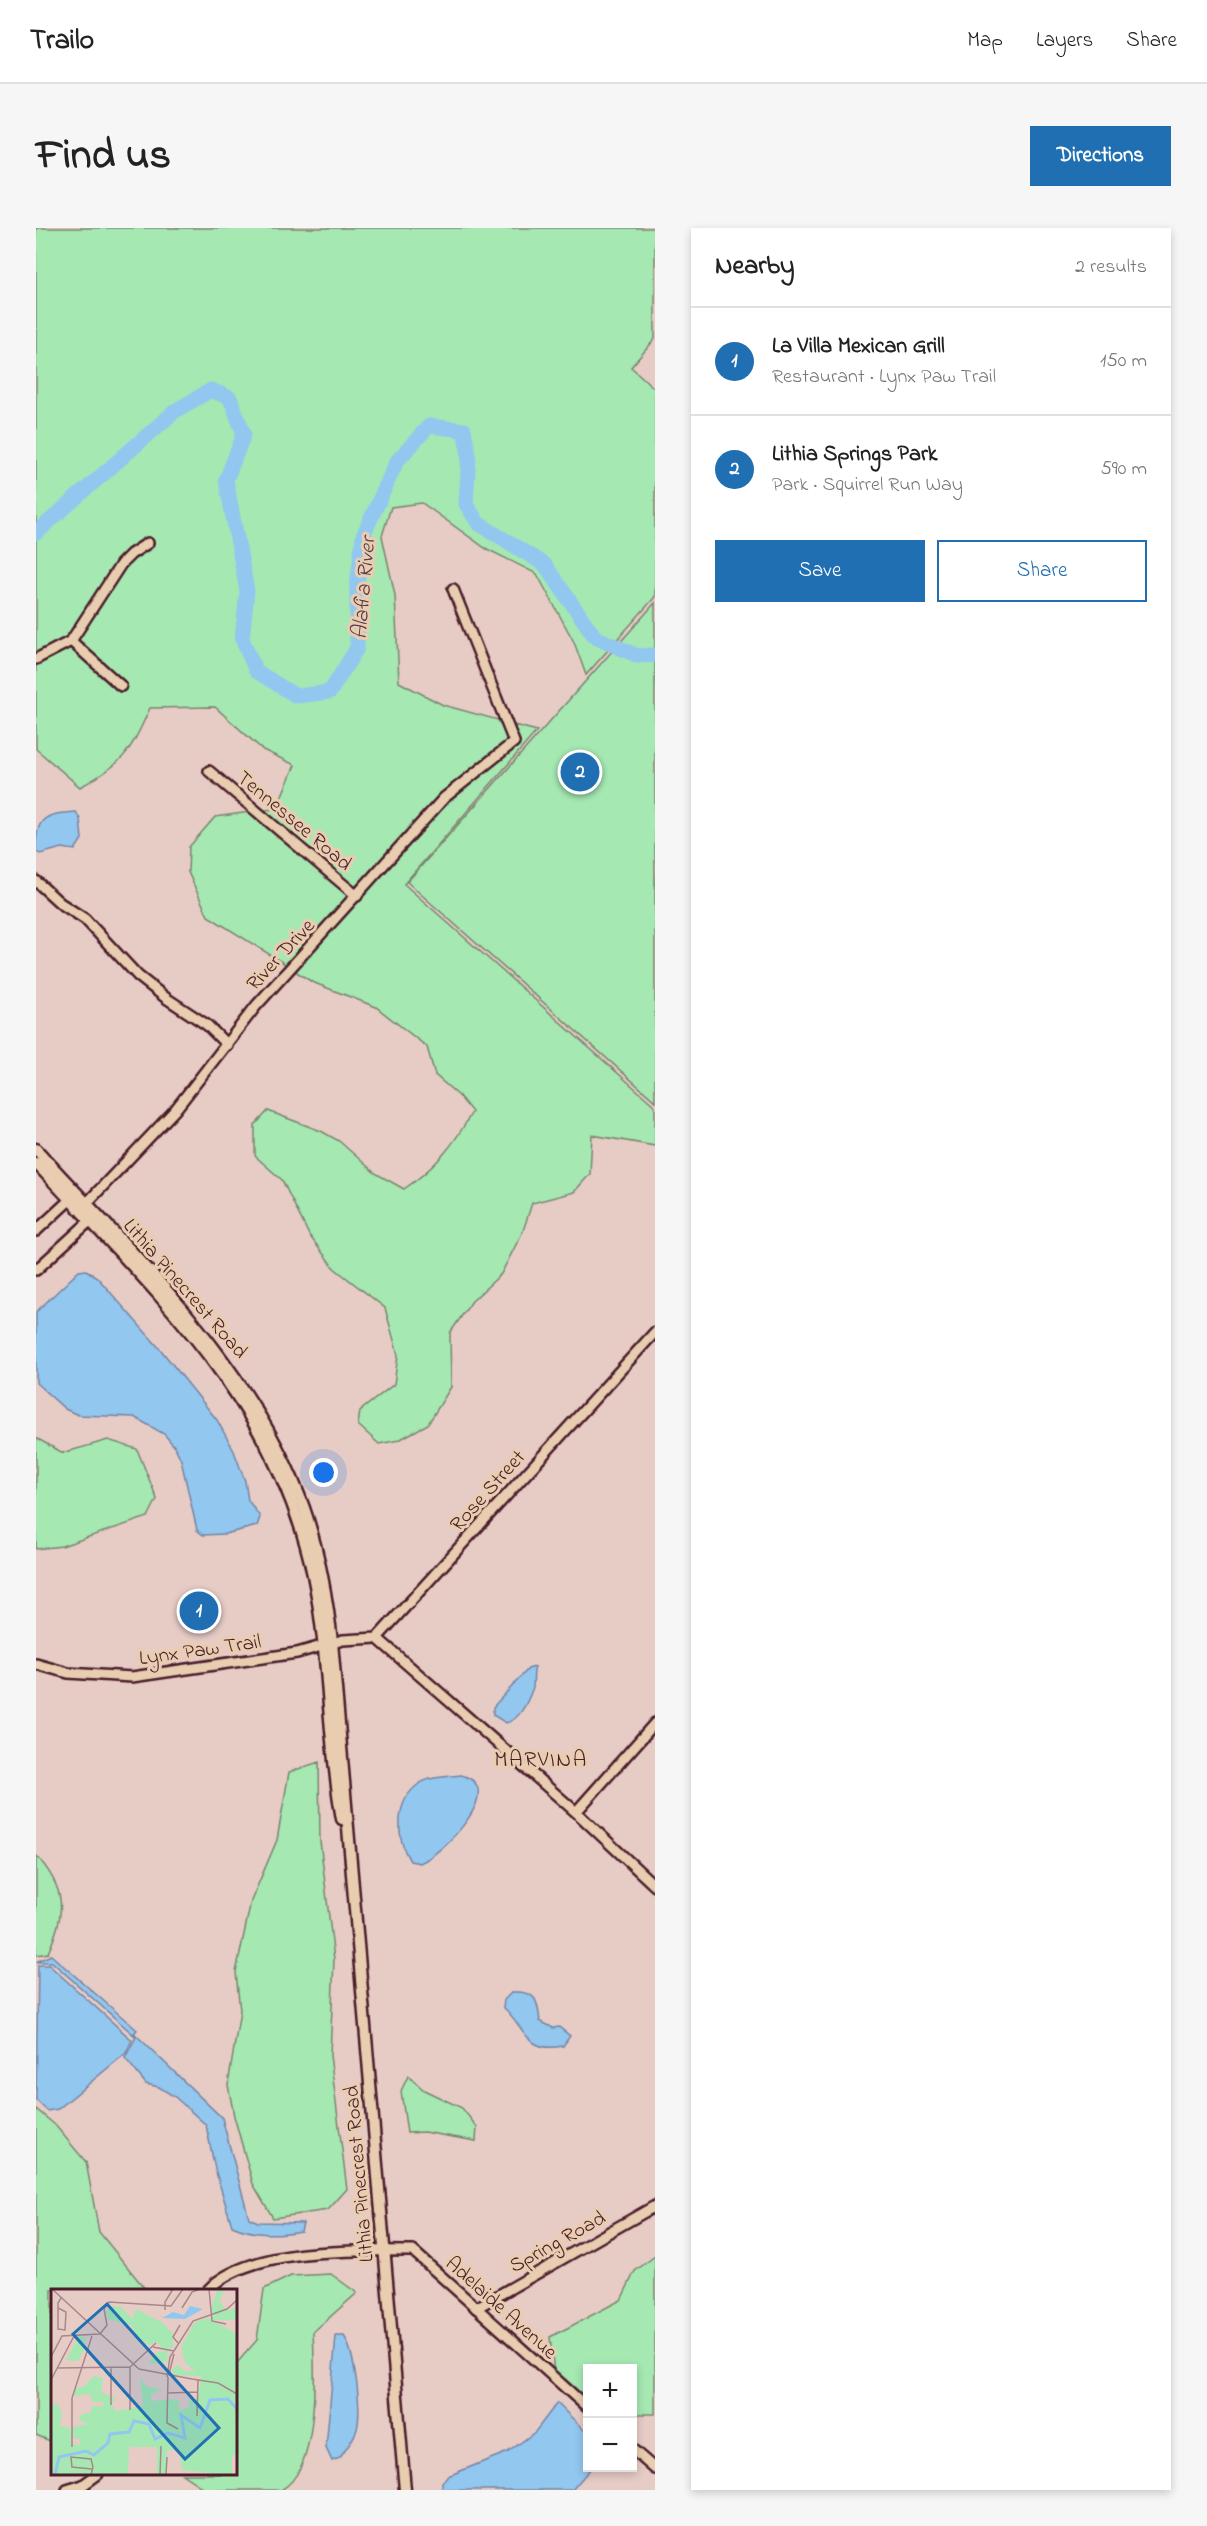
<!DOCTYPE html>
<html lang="en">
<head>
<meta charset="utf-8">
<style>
	:root { --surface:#fff; --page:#f6f6f6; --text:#222; --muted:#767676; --line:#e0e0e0; --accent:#1f6fb2 }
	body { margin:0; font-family:"Indie Flower",sans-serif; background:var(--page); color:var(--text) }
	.controls { position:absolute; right:18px; bottom:18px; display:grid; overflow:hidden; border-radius:0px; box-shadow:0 3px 9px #0003 }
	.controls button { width:54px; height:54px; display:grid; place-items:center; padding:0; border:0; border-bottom:2px solid var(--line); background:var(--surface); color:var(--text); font:30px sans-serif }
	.you { position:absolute; left:288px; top:1245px; width:21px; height:21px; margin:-15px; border:4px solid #fff; border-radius:50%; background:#1a73e8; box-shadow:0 0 0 9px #1a73e833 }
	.badge { display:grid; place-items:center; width:39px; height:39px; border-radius:50%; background:var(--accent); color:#fff; font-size:20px; font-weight:700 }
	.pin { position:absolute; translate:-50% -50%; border:3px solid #fff; box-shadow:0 2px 6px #0006 }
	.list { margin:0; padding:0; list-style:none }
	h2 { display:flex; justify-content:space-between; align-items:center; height:78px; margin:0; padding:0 24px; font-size:26px }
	h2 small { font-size:20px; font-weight:400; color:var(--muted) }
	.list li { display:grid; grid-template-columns:39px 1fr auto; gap:18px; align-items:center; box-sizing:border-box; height:108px; padding:0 24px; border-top:2px solid var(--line) }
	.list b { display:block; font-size:22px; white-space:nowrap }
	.list p { margin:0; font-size:20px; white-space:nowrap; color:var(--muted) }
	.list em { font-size:20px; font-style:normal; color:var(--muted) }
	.actions { display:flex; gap:12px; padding:18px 24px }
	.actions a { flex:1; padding:14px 0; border:2px solid var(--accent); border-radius:0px; text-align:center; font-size:21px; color:var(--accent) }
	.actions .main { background:var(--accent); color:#fff }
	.map { position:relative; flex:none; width:619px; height:2262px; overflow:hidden; border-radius:0px }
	header { display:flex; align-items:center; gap:36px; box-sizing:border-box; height:84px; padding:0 30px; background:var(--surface); border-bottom:2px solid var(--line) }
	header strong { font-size:28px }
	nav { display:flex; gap:33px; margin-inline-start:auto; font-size:21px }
	.intro { display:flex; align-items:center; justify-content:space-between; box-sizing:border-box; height:144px; padding:0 36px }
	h1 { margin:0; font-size:42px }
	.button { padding:15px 27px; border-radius:0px; background:var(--accent); color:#fff; font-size:21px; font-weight:700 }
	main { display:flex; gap:36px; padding:0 36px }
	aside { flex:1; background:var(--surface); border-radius:0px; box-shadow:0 3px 9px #0003 }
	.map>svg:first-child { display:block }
	.green { fill:#a5e8b2; stroke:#78846e; stroke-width:1.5 }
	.water { fill:#92c7f0; stroke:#7584a1; stroke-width:1.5 }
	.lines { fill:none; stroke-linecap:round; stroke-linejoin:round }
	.river { stroke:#92c7f0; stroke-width:15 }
	.minor-casing { stroke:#4a1f2b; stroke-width:14 }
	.major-casing { stroke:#4a1f2b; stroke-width:15 }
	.minor { stroke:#e9cdb0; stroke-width:9 }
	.major { stroke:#e9cdb0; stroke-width:10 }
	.labels { text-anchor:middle; stroke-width:6; stroke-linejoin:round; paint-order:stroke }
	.street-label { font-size:21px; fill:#4a1f2b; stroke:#e9cdb0 }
	.water-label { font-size:22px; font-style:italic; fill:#553849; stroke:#e9cdb0 }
	.neighbourhood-label { font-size:22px; letter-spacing:1.5px; fill:#4a1f2b; stroke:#e9cdb0 }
	.inset-river { fill:none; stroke:#92c7f0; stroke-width:3 }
	.inset-road { fill:none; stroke:#a88788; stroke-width:1.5 }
	.view { fill:#1f6fb2; fill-opacity:0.15; stroke:#1f6fb2; stroke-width:3 }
	.inset-edge { fill:none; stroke:#4a1f2b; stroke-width:3 }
</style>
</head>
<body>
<header>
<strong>Trailo</strong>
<nav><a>Map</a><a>Layers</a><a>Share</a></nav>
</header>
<div class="intro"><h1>Find us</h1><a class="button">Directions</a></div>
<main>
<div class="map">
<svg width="619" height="2262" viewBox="0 0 619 2262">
	<rect width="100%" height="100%" fill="#e7ccc6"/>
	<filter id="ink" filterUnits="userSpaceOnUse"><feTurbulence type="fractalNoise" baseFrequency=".0167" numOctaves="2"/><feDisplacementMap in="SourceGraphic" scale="12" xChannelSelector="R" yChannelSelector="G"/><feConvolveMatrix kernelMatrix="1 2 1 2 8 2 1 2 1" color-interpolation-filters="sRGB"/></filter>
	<g filter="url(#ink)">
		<g class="green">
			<path d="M0,0h619v111l-24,28 24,22v208l-69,78 -12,-33 -37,-68 -52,-26 -63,-45 -31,4 -9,29 13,59 4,87 44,23 59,16 7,20 -68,54 -84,95 -94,-80 13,-1 19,-44 -32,-15 -48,-43 -65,1c-20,44 -26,56 -70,79l-44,-38v-85l34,-18 50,46 7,-7 -50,-46 48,-72 9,-10 20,-13 -4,-7 -21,13 -11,12 -50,75 -32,17z"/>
			<path d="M619,375v498l-248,-219z"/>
			<path d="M478,497l23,6 -133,153 251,222v40l-63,-11 -2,39 -16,18 -42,11 -9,28 -22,43 -29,27 -22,32 1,54 -23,37 -29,16 -20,4 -21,-19 2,-14 34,-27 4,-29 -13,-47 -51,-40 -25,-33 -27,-55 -27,-24v-31l13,-14 53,20 18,10 36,32 29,16c31,-21 50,-44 68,-77l-13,-16 -24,-21 -8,-28 -51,-40 -64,-25 -17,-11 152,-170 72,-56z"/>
			<path d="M214,584l101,85 -63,69 -80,-50 -20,-44 1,-25 26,-30z"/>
			<path d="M0,1210l27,15 45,-13 29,9 20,50 -9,18 -86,29 -26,3z"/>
			<path d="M283,1534l1,79 14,118 -4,96 17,134 -19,21 -55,8 -20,-34 -19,-68 -6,-31 12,-74 -4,-39 15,-71 26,-61 12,-68z"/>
			<path d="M0,1627c31,35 30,57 12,98l-12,2z"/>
			<path d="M372,1848l16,14 38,18 15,19 -1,14 -52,-9 -17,1 -6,-42z"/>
			<path d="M0,1881l19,16 31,37 13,70 47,58h-94v151h-2l-14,-6z"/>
			<path d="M619,2028v158h-22l-1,-46h-44l-1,34 -33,-30 -4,-35 71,-37 14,-29z"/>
			<path d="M295,2046l26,19 -44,39c2,39 7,137 -32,158h-75l-24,-16h54v-110l21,-24 7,-51 27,-13z"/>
		</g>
		<g class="water">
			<path d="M40,584l4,7 2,20 -7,11 -13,-2 -22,6 -4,-3c0,-33 7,-37 40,-39z"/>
			<path d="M50,1042l11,7 64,73 56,70 17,31 11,30 3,19 12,17 -3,9 -32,8 -22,1 -6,-5 -16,-70 -6,-13 -11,-13 -30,-17 -56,-2 -13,-6 -29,-26v-71l43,-41z"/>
			<path d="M499,1439c-3,8 0,17 -3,23 -5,13 -12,29 -26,33l-13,-8v-8l35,-38z"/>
			<path d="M425,1547c49,12 -19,79 -41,88l-10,-2c-14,-22 -16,-60 9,-77 11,-8 29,-7 42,-9z"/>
			<path d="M15,1727l86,75 -3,3 88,85 27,100 9,4 45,1 -2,8c-24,4 -46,5 -69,-5l-17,-57 -9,-44 -31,-28 -16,-10 -13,-3 -21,-26 11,-21 -84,-75h-16z"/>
			<path d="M2,1737h11l83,75 -6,13 -68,56 -11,2 -11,-11z"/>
			<path d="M476,1764c26,-1 25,9 28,29l13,7 6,-1 11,9 -7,10c-38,8 -38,-20 -60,-39l1,-7z"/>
			<path d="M300,2108h8c11,17 18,74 13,93 -3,10 -11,20 -17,29l-8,3 -6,-13z"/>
			<path d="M521,2175l30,30 1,35h3l-19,22h-130v-7l6,-7 60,-24 27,-20z"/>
		</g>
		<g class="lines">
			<path class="river" d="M0,305l139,-122 36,-21 19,8 14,36 -18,46 21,111 -5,48 14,32 40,25 34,-4 27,-44v-62l6,-50 34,-75 32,-35 35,4 5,25 -3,49 12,19 67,42 50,72 43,19 17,-1"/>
			<g class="minor-casing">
				<g id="minor">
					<path d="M35,413l50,45"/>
					<path d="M0,431l35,-18 50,-77 10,-10 17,-11"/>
					<path d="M173,543l148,125"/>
					<path d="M0,653l24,22 25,16 53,57 28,22 41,27 20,20"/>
					<path d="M50,976l89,-94 81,-104 188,-208 70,-56 -61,-153"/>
					<path d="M0,1003l39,-36"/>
					<path d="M0,1042l58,-53"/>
					<path d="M341,1410l199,174 79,74"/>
					<path d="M0,1436l32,9 64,4 165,-24 46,-13 34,-2 278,-306"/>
					<path d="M540,1584l79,-89"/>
					<path d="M172,2062c40,-43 149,-40 205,-39l175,157"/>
					<path d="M440,2080l179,-102"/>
					<path d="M596,2221l23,20"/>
					<path d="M31,2262l16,-5 15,-11"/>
				</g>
			</g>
			<g class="major-casing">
				<g id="major">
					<path d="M0,921c101,111 216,215 268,359 15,43 23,89 28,134l73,848"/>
					<path d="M0,935c117,127 240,235 277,412 17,81 14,163 29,244"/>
				</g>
			</g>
			<use href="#minor" class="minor"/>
			<use href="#major" class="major"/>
		</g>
	</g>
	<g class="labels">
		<g class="street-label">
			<text transform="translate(259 592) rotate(40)" y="7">Tennessee Road</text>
			<text transform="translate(244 726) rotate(-47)" y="7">River Drive</text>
			<text transform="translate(150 1060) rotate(49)" y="7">Lithia Pinecrest Road</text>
			<text transform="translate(451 1262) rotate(-48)" y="7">Rose Street</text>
			<text transform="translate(164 1421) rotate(-8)" y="7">Lynx Paw Trail</text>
			<text transform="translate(322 1946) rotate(-95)" y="7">Lithia Pinecrest Road</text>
			<text transform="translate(521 2013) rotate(-29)" y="7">Spring Road</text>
			<text transform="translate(466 2079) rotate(42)" y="7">Adelaide Avenue</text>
		</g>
		<g class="water-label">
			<text transform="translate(326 360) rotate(-85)" y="8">Alafia River</text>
		</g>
		<g class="neighbourhood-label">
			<text x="505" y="1538">MARVINA</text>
		</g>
	</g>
	<g transform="translate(15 2061)">
		<rect width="186" height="186" fill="#e7ccc6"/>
		<path d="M167,0h6l-4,12 5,8 7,1 5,-5v15h-24l-2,-11zM60,17l10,1 11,12 4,-10 27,14 10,11v14l-10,1 -6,-7 -8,3 -15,-8 -1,-11 -25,-7 -2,-8zM157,29l29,16v121h-5v20l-50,-5 -3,-20h-12l-1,25 -9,-1v-27h-28l-1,28h-77v-69l6,-3 5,9 -2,14 10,2 1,16 8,1 2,-5 -9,-3v-10l16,-3 -9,-4 1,-5 11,-3 1,-6h13l-3,-4h-9l-3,-8 -17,2 2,-8 8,-1 11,-11 9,2 -2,14 15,7 -5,5 5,7 27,-5 -3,-28 6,8 16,4 -11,4v7l24,-2 5,3 -2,9 11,-4v-7l9,-1 3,-23 -28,-1 -1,-5 6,-5 6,6h11l-10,-8 -4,-16 14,-25zM28,47l7,2 -2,12 -6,11 -12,-1zM117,61l-1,12 -18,2 7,-11z" fill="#a5e8b2"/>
		<path d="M139,17l13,3 -18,10 -23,-1 11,-6 11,3z" fill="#92c7f0"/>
		<path class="inset-river" d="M4,186l4,-18 27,-6 8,4 14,-12 2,-9 19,-2 5,-11 15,3 6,15 13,-6 17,5 -4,-23 19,13 10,-28 18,-1 9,10"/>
		<path class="inset-road" d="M1,0l87,80 53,10M158,0l3,32 14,3M7,19l8,4 -1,18 -7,-1v-26l3,-5M131,19l10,-16 8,-3M114,21v-8l8,-13M127,54l-5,-6 7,-12M102,58l21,4M0,68l11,-21 38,-2 7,-9 -3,-16 5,-7 62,4 12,-17M6,79l73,-1M60,79v37M118,85l5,-20M116,88l3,-20 23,-36 34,-12 10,-9M117,88l-1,46 11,6M141,90l26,4 19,11M0,91l23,-44M117,104l29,-1M79,121v-43l26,-24M146,127l1,-36M21,158v-49l20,-62M40,186l2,-8 -2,-8 -20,-2 1,10 20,2M109,186l1,-29M115,186l1,-18"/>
		<path class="view" d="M56,15l112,124 -34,31 -112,-125z"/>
		<rect width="186" height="186" class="inset-edge"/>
	</g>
</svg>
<div class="controls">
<button>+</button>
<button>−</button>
</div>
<div class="you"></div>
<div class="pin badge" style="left:163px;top:1383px">1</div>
<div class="pin badge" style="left:544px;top:544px">2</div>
</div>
<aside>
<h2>Nearby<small>2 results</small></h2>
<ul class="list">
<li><span class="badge">1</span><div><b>La Villa Mexican Grill</b><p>Restaurant · Lynx Paw Trail</p></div><em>150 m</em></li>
<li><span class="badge">2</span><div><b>Lithia Springs Park</b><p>Park · Squirrel Run Way</p></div><em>590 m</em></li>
</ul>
<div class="actions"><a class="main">Save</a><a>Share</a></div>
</aside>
</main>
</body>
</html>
